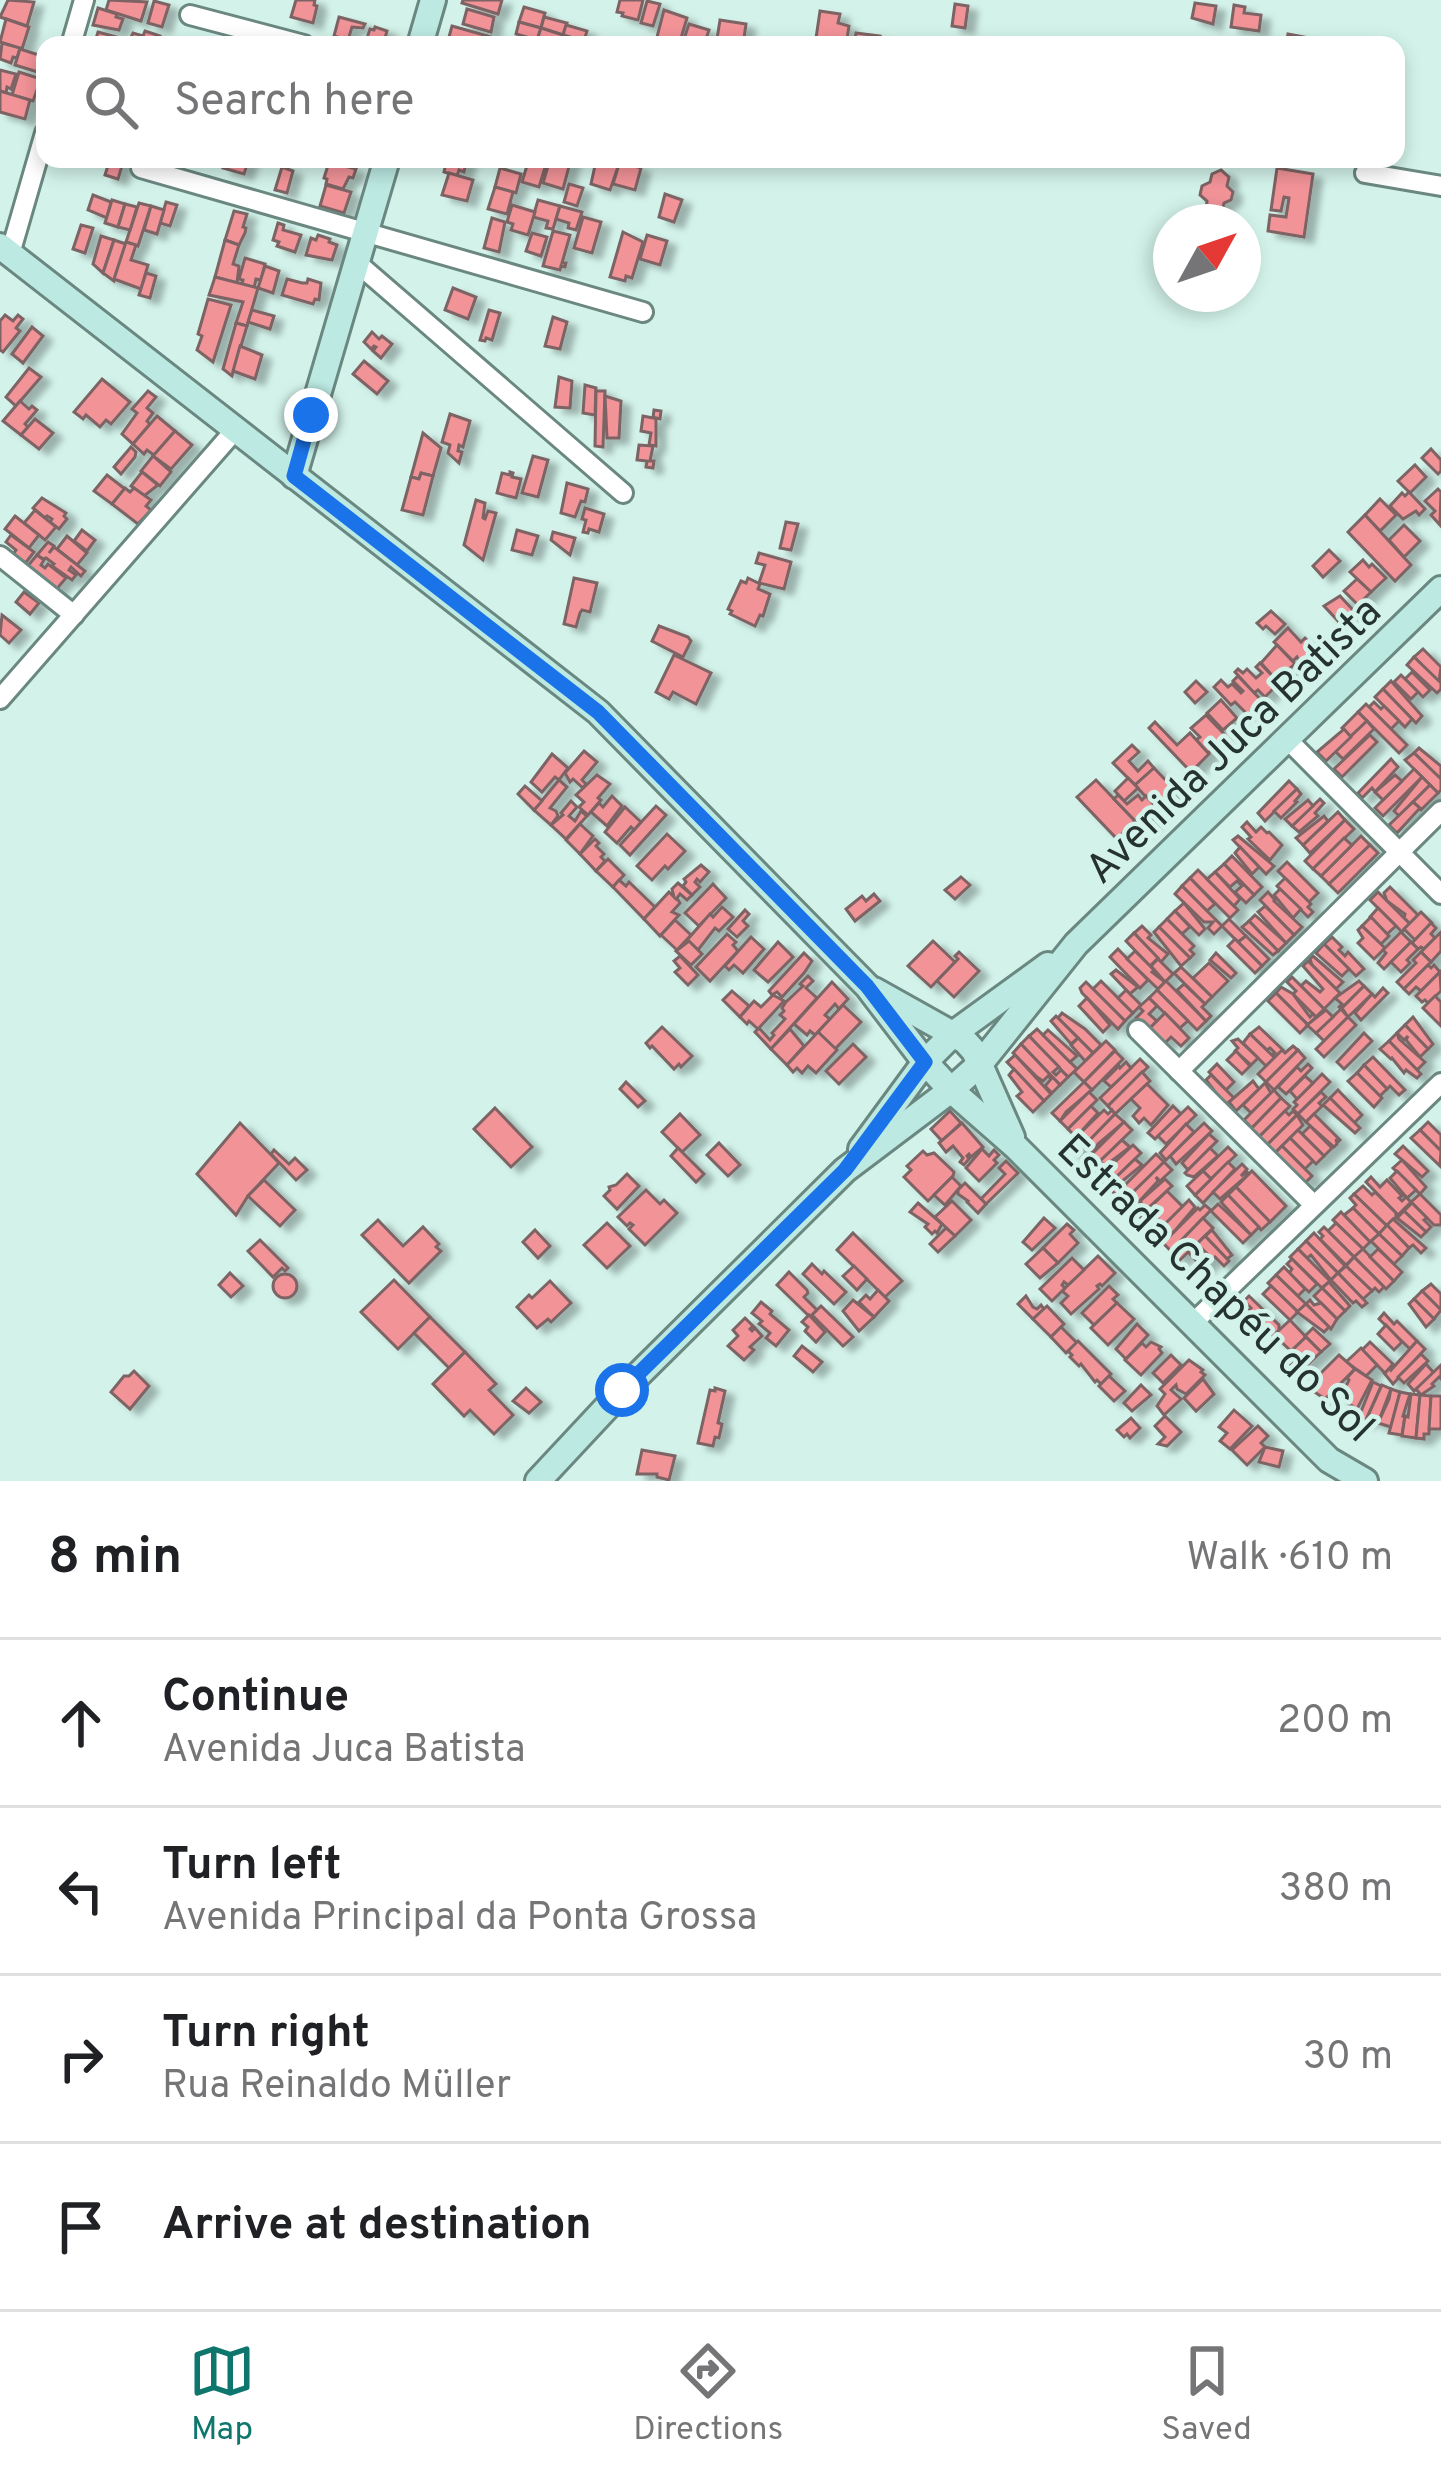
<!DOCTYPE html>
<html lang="en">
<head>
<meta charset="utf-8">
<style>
	:root { --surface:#fff; --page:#f2f2f2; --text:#202124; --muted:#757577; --line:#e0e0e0; --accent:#0f766e }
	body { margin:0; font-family:Overpass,sans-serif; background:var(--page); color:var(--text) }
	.compass { position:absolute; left:1153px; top:204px; width:108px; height:108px; border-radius:50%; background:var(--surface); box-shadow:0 6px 18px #0003; rotate:50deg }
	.stop { position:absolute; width:36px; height:36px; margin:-27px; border:9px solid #1a73e8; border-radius:50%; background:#fff }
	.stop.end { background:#1a73e8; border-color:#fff; box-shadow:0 3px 12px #0008 }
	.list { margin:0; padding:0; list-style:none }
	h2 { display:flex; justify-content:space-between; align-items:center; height:156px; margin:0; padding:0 48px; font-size:51px }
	h2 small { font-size:39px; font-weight:400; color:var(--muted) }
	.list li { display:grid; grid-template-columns:78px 1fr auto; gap:36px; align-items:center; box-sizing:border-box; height:168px; padding:0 48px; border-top:3px solid var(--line) }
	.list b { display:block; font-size:45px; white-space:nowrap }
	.list p { margin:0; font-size:39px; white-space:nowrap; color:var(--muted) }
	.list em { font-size:39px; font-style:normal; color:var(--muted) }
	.icon { flex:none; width:66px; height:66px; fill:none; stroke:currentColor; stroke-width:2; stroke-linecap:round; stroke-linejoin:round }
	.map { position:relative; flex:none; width:1441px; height:1481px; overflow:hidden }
	.search { position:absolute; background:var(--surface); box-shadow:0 6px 18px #0003; left:36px; right:36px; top:36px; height:132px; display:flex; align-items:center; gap:30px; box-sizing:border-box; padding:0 42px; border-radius:24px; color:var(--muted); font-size:45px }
	.sheet { height:828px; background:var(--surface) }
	nav { display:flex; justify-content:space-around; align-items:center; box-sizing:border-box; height:168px; border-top:3px solid var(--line); background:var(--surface); font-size:33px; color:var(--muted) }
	nav a { display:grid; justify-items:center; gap:6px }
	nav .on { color:var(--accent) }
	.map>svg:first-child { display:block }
	.building { fill:#f29398; stroke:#7d6364; stroke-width:3; filter:url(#shadow) }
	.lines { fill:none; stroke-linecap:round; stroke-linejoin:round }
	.street-casing { stroke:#6a8780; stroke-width:24 }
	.secondary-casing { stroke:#6a8780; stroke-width:30 }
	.street { stroke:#fff; stroke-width:18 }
	.secondary { stroke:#bce9e2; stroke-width:24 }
	.route { stroke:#1a73e8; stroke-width:15 }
	.labels { text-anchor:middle; stroke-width:9; stroke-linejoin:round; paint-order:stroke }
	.street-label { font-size:42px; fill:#26322f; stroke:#d3f3ea }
</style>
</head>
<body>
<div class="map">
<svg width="1441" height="1481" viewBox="0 0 1441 1481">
	<defs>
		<filter id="shadow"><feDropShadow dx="9" dy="5.5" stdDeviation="3" flood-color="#0004"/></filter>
	</defs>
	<rect width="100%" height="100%" fill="#d3f3ea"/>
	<g class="building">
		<path d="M8,0l26,2 -7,24 -27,-9z"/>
		<path d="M109,0l38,2 -6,19 -35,-11z"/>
		<path d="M296,0h19l-1,5 3,1 -4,17 -22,-6z"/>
		<path d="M463,0h39l-4,14 -36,-11z"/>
		<path d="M620,0h23l-5,20 -16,-4 1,-3 -6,-1z"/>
		<path d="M154,1l15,4 -7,22 -14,-4z"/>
		<path d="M647,1l13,3 -7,22 -12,-3z"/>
		<path d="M1195,3l21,3 -3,18 -21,-6z"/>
		<path d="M955,4l13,2 -3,22 -13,-2z"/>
		<path d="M1234,5l11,2 -1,6 17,2 -2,16 -28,-4z"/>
		<path d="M524,7l21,6 -4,15 -22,-6z"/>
		<path d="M98,8l19,6 -1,3 7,2 -4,11 -26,-5z"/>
		<path d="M467,9l27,8 -3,15 -28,-8z"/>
		<path d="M664,10l23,8 -8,27h-15l-8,-4z"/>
		<path d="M820,11l20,3 -2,9 11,3 -3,19h-31z"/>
		<path d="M339,17l26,7 -2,4 -11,-1 -4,13 -14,-4z"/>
		<path d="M544,17l23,6 -4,12 -22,-7z"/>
		<path d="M6,19l23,8 -7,22 -22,-7z"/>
		<path d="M720,20l26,4 -3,21h-27z"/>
		<path d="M519,22l22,6 -4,12 -21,-6z"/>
		<path d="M689,24l20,6 -5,15h-22z"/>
		<path d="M566,25l21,6 -3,10 -21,-6z"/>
		<path d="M452,26l43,12 -2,7 -40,-1 2,-5 -6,-2z"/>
		<path d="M375,27l12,4 -4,14 -18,-1 5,-15 4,1z"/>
		<path d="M541,28l22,7 -3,10 -23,-5z"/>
		<path d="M145,31l15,5 -3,9 -28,-4 4,-8 10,3z"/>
		<path d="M98,32l22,6 1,7h-27z"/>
		<path d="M856,33l24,3 -2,9h-24z"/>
		<path d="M1288,34l26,5 -1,6h-27z"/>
		<path d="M2,43l18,5 -3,10 -4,-1 -2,6 -11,-4z"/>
		<path d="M20,49l25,8 -4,16 -26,-8z"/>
		<path d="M0,70l16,4 -5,15 -4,-2 -1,6 -6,-2z"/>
		<path d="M19,72l22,7 -8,22 -21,-6z"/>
		<path d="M0,91l30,9 -5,19 -25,-7z"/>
		<path d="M110,159h14l-6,20 -13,-4z"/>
		<path d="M226,159h23l-5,15 -21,-6z"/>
		<path d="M447,159h20l-3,13 -5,-2 -2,6 -13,-4z"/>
		<path d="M529,159l18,2 -8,26 -17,-5z"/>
		<path d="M550,159h21l-8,30 -20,-6z"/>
		<path d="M596,161l22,6 -8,23 -19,-6z"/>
		<path d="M620,161l21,7 -6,22 -22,-6z"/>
		<path d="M329,162l27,7 -3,9 -4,-1 -6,12 -17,-5 1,-5 -3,-1z"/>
		<path d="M282,167l11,4 -6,22 -12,-3z"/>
		<path d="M500,168l21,6 -5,19 -21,-6z"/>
		<path d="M1277,168l36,6 -9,63 -36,-6 2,-16 16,2 3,-19 -5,-1 -3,14 -10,-1z"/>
		<path d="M1221,170l8,7 -2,9 6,6 -2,8 -7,3 -2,8 -9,5 -7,-6 1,-9 -7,-6 2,-9 8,-4 2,-8z"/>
		<path d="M449,173l24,7 -6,21 -25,-6z"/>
		<path d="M569,184l14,4 -6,18 -13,-4z"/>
		<path d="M326,185l25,7 -7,21 -24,-7z"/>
		<path d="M495,187l18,5 -6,22 -19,-5z"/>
		<path d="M665,194l17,6 -8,22 -15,-5z"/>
		<path d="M93,195l18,7 -4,16 -19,-8z"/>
		<path d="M112,200l13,4 -7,23 -13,-4z"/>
		<path d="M538,200l22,6 -7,23 -7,-1 2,-7 -15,-4z"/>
		<path d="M166,202l11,3 -7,21 -10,-3z"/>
		<path d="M139,203l12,3 -13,40 -12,-4z"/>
		<path d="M125,204l12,3 -7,23 -12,-3z"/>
		<path d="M512,205l23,7 -7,23 -17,-5 2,-6 -6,-2z"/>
		<path d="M151,206l13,4 -7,24 -13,-4z"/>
		<path d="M560,206l22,6 -6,18 -8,-2 1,-5 -13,-4z"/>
		<path d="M234,211l13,3 -4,13 3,1 -1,5 -6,12 -14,-5z"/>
		<path d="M583,217l18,5 -9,31 -18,-5z"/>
		<path d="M492,218l13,4 -6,30 -15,-4z"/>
		<path d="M278,223l6,2 -1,5 18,5 -6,17 -18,-6 2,-4 -6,-2z"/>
		<path d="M81,225l12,3 -8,25 -12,-4z"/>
		<path d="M553,231l17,4 -8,28h4l-1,4 -4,-1 -1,4 -17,-4z"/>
		<path d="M623,232l20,10 -11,36 -6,-2 -1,5 -15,-4z"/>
		<path d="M532,233l15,4 -6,19 -15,-5z"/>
		<path d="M318,235l12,4 -1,3 8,3 -5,15 -26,-5 5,-17 5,2z"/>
		<path d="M647,235l20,6 -7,24 -20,-6z"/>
		<path d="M101,236l13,4 -11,33 -10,-9z"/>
		<path d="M114,240l12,4 -12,37 -11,-8z"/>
		<path d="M225,240l14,5 -6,19 6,2 -2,17 -22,-6z"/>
		<path d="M126,242l10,3 -5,15 17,5 -7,24 -27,-10z"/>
		<path d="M245,258l20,6 -4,16 -5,-1 -2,9 -12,-4 1,-4 -4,-1z"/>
		<path d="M265,266l14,5 -6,22 -15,-5z"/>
		<path d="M146,273l10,3 -6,22 -11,-3z"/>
		<path d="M215,277l43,11 -11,38 -11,-3 7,-21 -34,-7z"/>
		<path d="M287,279l15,4h5l1,-4 13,4 -2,17 -4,-1 -2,5 -31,-9z"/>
		<path d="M453,288l23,9 -8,22 -23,-9z"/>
		<path d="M208,299l23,6 -18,57 -16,-12 5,-14 -4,-2z"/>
		<path d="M252,310l22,6 -4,13 -22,-7z"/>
		<path d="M489,310l11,3 -8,27 -6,-2 -1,3 -5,-1z"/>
		<path d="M5,315l8,6 5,-6 5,4 -7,9 4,3 -17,21 -3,-2v-29z"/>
		<path d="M553,317l14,5 -7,27 -15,-3z"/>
		<path d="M236,323l11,3 -15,50 -9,-7z"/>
		<path d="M32,327l11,9 -20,27 -11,-9z"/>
		<path d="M372,332l7,7 3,-3 10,8 -11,14 -8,-7 3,-4 -2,-1 -3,3 -7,-7z"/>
		<path d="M240,346l22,9 -7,24 -22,-8z"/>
		<path d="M364,361l24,20 -11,13 -24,-20z"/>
		<path d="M29,368l12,9 -25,29 -10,-9z"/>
		<path d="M559,377l13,4 -2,27 -15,-1z"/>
		<path d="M102,379l28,23 -19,22 -5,-4 -6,7 -14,-12 -3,4 -9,-7z"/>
		<path d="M585,385l11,3 -1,27 -12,-2z"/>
		<path d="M148,391l8,6 -9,11 6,5 -6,8 3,3 -17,20 -11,-10 15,-21 -5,-4z"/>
		<path d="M596,391h9l-2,56 -8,-1z"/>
		<path d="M605,396l16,5 -2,37h-12z"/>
		<path d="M20,401l9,8 3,-3 5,4 -12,14 3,3 -7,8 -18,-14z"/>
		<path d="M654,410l7,1 -1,8 -4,-1v28l-7,-1 2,-12 -10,-2 2,-15 10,2z"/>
		<path d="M450,414l20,7 -7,26 -4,-2 -1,6 4,1 -3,11 -11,-10 2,-8 -8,-3z"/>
		<path d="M157,416l18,15 -21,24 -7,-5 -3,4 -11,-10z"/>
		<path d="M35,419l18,14 -14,16 -18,-14z"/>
		<path d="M175,431l17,14 -21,24 -18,-13z"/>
		<path d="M423,433l18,15 -8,28 -12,-3 -2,6 -8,-2z"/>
		<path d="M639,445l14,1 -3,15h4l-1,7 -7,-1 1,-6 -10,-1z"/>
		<path d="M131,447l5,5 -1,5 -14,17 -7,-7z"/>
		<path d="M1431,449l10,11v11l-3,3 -16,-16z"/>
		<path d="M153,456l18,16 -11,14 -19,-15z"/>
		<path d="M533,456l15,4 -10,37 -16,-4z"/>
		<path d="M1415,465l11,12 -16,16 -12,-12z"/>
		<path d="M142,472l16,13 -14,11 -13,-10z"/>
		<path d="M510,472l3,1 -1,4 9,2 -5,19 -19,-5 5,-20 8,2z"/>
		<path d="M421,473l12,3 -10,39 -21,-5 9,-33 8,2z"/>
		<path d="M107,475l18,14 -13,15 -18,-13z"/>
		<path d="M567,483l21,6 -3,13 -4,-1 -6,16 -14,-4z"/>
		<path d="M134,488l17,12 -5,6 5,4 -13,14 -26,-20 13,-16 5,4z"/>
		<path d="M1438,489l3,3 -1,33 -9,-10 4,-4 -10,-10z"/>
		<path d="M1409,492l16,17 -6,6 -3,-4 -13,8 -13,-13 12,-13 3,3z"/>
		<path d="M42,498l24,15 -2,3 3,3 -8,10 -9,-7 2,-3 -5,-3 -2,2 -12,-10z"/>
		<path d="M1380,499l16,16 -16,16 -15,-16z"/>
		<path d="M476,500l9,3 -2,15 2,1 3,-8 8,2 -13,47 -19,-15z"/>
		<path d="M585,508l19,6 -5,18 -10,-3 -1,4 -5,-1 3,-12 -4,-1z"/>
		<path d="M35,510l21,17 -11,13 -21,-17z"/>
		<path d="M1365,515l46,50 -16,16 -47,-49z"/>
		<path d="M15,516l24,19 -10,13 -24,-19z"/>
		<path d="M786,522l12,2 -7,26 -11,-2z"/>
		<path d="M1404,525l16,16 -16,16 -15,-17z"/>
		<path d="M82,530l13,10 -8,11 -13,-10z"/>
		<path d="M517,530l21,6 -6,19 -20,-5z"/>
		<path d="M553,532l22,6 -5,17 -19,-15z"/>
		<path d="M11,535l23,17 -10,13 -12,-9 4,-6 -10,-8z"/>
		<path d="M67,536l20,17 -10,12 -20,-16z"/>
		<path d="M48,542l6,4 -5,7 5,-6 31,24 -4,5 -10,-9 -2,3 7,5 -4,5 -20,-14 2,-2 -8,-6 -3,1 -6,-4z"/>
		<path d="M1329,550l11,11 -17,16 -10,-11z"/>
		<path d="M759,553l32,9 -7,27 -25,-6 6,-18 -9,-2z"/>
		<path d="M37,555l7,5 -3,5 4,3 3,-4 18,14 -11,13 -29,-23z"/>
		<path d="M1363,560l6,7 3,-3 14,14 -15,14 -21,-20z"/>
		<path d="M574,578l23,5 -7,29 -8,-2 -2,3 -4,14 -12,-3z"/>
		<path d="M748,578l12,6 -2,5 12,5 -7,22 -3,-1 -5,11 -25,-12 2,-3 -4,-2 13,-28 5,2z"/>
		<path d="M1357,579l14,13 -13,13 -14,-14z"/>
		<path d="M24,592l15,11 -9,11 -14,-12z"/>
		<path d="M1340,596l13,14 -13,13 -16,-17z"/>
		<path d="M1271,611l14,13 -10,10 -9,-8 -3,3 -6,-6z"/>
		<path d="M2,615l19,15 -12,13 -9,-8z"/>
		<path d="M659,626l29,11 3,4 -8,16 -31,-16z"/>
		<path d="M1288,628l13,14 4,-4 7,7 -4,4 3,3 -11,10 -3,-5 -4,4 -19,-19z"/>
		<path d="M1277,645l18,19 -19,16 -15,-17z"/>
		<path d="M1423,649l18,18 -2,15 -25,-25z"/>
		<path d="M674,655l37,18 -15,31 -23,-12 -4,7 -13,-7z"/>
		<path d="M1414,657l27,26v6l-4,4 -30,-28z"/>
		<path d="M1260,663l19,20 -14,14 -7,-7 -4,3 -19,-21 3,-3 5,4 4,-4 9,9 6,-5 -6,-6z"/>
		<path d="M1412,672l18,18 -7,7 -18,-18z"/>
		<path d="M1401,675l17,17 -7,7 -17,-17z"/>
		<path d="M1238,676l24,25 -14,14 -13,-13 -4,3 -17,-18 7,-7 7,7 4,-3 9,9 2,-2 -10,-10z"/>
		<path d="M1196,681l11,11 -12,11 -10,-11z"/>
		<path d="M1391,681l31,35 -6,7 -33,-34z"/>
		<path d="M1383,689l29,30 -7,8 -30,-30z"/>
		<path d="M1221,700l16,18 -14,12 -16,-17z"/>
		<path d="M1374,702l7,7 3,-3 15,15 -8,8 -22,-22z"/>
		<path d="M1366,704l41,41 -8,8 -41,-41z"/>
		<path d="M1358,712l9,9 -16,16 -9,-9z"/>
		<path d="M1206,715l20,21 -18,17 -12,-13 4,-3 -9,-9z"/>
		<path d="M1367,721l7,8 -31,30 -8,-8z"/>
		<path d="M1155,722l22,23 13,-12 19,21 -18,18 -42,-44z"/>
		<path d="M1344,729l7,8 -25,24 -9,-9z"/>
		<path d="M1370,735l7,7 -35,35 -8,-8z"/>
		<path d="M1132,745l7,7 -10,9 9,10 10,-10 6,7 -19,17 -22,-22z"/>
		<path d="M1419,748l22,18v13l-27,-26z"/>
		<path d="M584,751l13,11 -15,18 4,4 -3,4 -10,-9 -3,3 -5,-9z"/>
		<path d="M1414,753l27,26v11l-3,3 -33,-33z"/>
		<path d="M552,754l16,14 -9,12 -4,-3 -13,15 -11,-10z"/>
		<path d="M1391,759l7,8 -23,25 -3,-4 -10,10 -4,-5z"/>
		<path d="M1154,768l23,24 -6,5 -3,-4 -9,9 -8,-8 -4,4 -12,-13z"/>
		<path d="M1414,769l8,8 -39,39 -8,-8z"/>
		<path d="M597,775l13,9 -12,14 3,2 -13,15 -9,-8 5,-5 -8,-7z"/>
		<path d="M1395,775l7,6 -19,19 -8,-8z"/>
		<path d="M1422,777l8,8 -31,31 -5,-5z"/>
		<path d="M1128,778l10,10 -14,13 -9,-10z"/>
		<path d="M559,780l8,7 -17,21 6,3 2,5 -7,9 -17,-15z"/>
		<path d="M1096,780l39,41 -18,18 -40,-42z"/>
		<path d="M1289,781l8,8 -32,32 -7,-8z"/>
		<path d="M1430,785l8,8 -17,17 -8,-8z"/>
		<path d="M525,786l17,15 -8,9 -16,-16z"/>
		<path d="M1297,789l4,5 -6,7 2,1 -16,16 -7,-7z"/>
		<path d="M1118,795l9,9 11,-9 4,5 4,-4 14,15 -16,19 -30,-31z"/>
		<path d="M612,796l10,10 -15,20 -16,-14 8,-9 4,4z"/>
		<path d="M1320,799l4,4 -9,10 3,3 -19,16 -7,-6z"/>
		<path d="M1308,800l5,6 -21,20 -7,-7z"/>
		<path d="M571,801l6,6 -8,9 6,5 6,-10 6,5 -21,23 -15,-14 12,-10 -2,-2z"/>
		<path d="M1413,802l7,6 -23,25 -8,-8z"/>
		<path d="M656,806l10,9 -36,40 -10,-10z"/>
		<path d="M625,807l16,15 -7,8 -3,-3 -14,16 -12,-11z"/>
		<path d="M1338,812l7,8 -35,33 -7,-8z"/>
		<path d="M1324,816l4,5 -25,24 -7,-7z"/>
		<path d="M1345,820l9,9 -41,40 -8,-8z"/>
		<path d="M1247,822l9,10 5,-5 6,6 2,-1 13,13 -12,15 -22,-21 3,-2 -9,-10z"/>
		<path d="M580,824l13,12 -13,18 -14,-14z"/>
		<path d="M667,834l18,17 -17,18 -3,-3 -13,14 -15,-14z"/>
		<path d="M1238,836l36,30 -8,8 -33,-34z"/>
		<path d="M1361,836l9,9 -41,39 -8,-8z"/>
		<path d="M1344,838l8,7 -31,31 -8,-7z"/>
		<path d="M595,839l4,4 -3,3 8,8 -3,3 4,4 -9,10 -16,-17z"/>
		<path d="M1370,845l8,8 -40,40 -9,-9z"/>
		<path d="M1240,847l19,20 -7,7 -17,-21z"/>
		<path d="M1232,856l30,31 -8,8 -30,-31z"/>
		<path d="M608,859l16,16 -11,12 -17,-16z"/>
		<path d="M1287,862l31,31 -9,9 -31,-31z"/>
		<path d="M1224,864l30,31 -8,8 -11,-11 7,-6 -5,-5 -7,6 -15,-15z"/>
		<path d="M701,865l8,7 -9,10 -3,-3 -2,3 5,5 -8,8 -9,-9 3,-4 -2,-3z"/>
		<path d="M1198,870l40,40 -8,8 -40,-40z"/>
		<path d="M1215,872l25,27 -6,7 -27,-27z"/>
		<path d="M961,877l9,8 -15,14 -10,-9z"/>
		<path d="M1190,878l25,26 -8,7 -25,-25z"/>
		<path d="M1285,878l26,26 -3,3 5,5 -5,5 -31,-31z"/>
		<path d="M619,880l7,6 3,-4 26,25 -11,12 -31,-32z"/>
		<path d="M678,883l14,12 -5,5 -7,-6 -3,4 3,5 -8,9 7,3 -19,21 -16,-17 25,-27 5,5 -2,-8z"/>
		<path d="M713,884l13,14 -27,28 -14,-13z"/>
		<path d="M1182,886l40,40 -8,8 -6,-6 5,-6h-9l-29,-28z"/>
		<path d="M1390,887l28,28 -8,9 -6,-6 1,-4 -18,-13 -3,-8z"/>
		<path d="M1280,889l21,20 -8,9 -19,-23z"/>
		<path d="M1268,892l7,8 -1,1 28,26 -8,8 -34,-35z"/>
		<path d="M1378,892l32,32 -8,8 -32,-32z"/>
		<path d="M874,894l6,7 -25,20 -9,-12 16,-13 4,5z"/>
		<path d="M1184,903l21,26 -6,6 -24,-24z"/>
		<path d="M1265,906l29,29 -8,8 -28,-31z"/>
		<path d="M722,907l11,10 -14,14 -4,-3 -17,22 -11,-10 23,-26 3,3z"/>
		<path d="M1378,908l18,18 -9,8 -17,-17z"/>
		<path d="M745,910l4,4 -6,7 5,5 -11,11 -9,-8z"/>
		<path d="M1175,911l15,16 -8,7 -15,-15z"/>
		<path d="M1421,912l11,11 -17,17 -11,-11z"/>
		<path d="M1255,915l31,28 -8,8 -29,-30z"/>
		<path d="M1371,917l18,19 -8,8 -19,-18z"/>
		<path d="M1167,919l27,27 -4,4 4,4 -4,4 -31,-31z"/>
		<path d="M1229,919l17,17 -8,6 -16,-16z"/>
		<path d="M675,920l16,15 -14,15 -16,-15z"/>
		<path d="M1249,921l29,30 -5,4 -31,-28z"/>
		<path d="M1431,923l5,5 -5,6 4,4 -11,11 -3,-2 -3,2 -6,-6z"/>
		<path d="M1142,926l9,9 -3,3 20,16 -7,8 -27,-29z"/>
		<path d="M1362,926l23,22 -11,11 -16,-16 5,-5 -5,-8z"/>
		<path d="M1159,927l31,31 -9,8 -27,-34z"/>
		<path d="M1401,932l10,10 -27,27 -6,-6 8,-10 -3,-3z"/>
		<path d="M1441,932v19l-10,11 -10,-10z"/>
		<path d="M1134,933l24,25 -8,8 -24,-25z"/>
		<path d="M727,934l9,8 -3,3 5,6 -28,30 -14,-14z"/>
		<path d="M1246,936l23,23 -7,7 -24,-24z"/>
		<path d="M751,937l13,12 -21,24 -9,-8 -5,5 -4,-4z"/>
		<path d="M1332,937l10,10 -3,3 6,6 3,-4 16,17 -8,7 -32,-32z"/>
		<path d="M1235,939l27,27 -7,7 -27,-27z"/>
		<path d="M689,941l13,13 -11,11 -15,-14z"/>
		<path d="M933,941l22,21 -24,25 -23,-21z"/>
		<path d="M778,942l15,15 -25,25 -14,-12z"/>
		<path d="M1411,942l7,7 -11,11 3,3 -9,9 -10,-10z"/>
		<path d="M1324,944l25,25 -7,7 -26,-23z"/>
		<path d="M1118,949l30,31 -8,8 -30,-31z"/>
		<path d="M1135,951l19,19 -2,2 13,10 -7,7 -31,-30z"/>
		<path d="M959,952l20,19 -25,26 -17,-16 21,-22 -3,-3z"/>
		<path d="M1421,952l10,10 -27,27 -7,-7 19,-19 -3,-3z"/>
		<path d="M804,953l8,8 -8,12 -22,24 -5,-5 -5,3 -3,-4z"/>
		<path d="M1216,953l20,20 -5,5 -21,-18z"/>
		<path d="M680,956l18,19 -10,10 -13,-13 5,-4 -6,-7z"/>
		<path d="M1313,956l30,26 -7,7 -24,-24 -2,-6z"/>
		<path d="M1158,959l15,15 -8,8 -14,-16z"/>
		<path d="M1308,961l32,32 -16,16 -23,-23 5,-5 14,11 3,-3 -20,-23z"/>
		<path d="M1209,963l19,18 -16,16 -19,-19z"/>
		<path d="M1428,965l3,3 3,-3 6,7 -19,19 -5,-4 -7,7 -5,-5z"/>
		<path d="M1181,967l31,30 -7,7 -31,-31z"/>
		<path d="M1116,970l22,17 -8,7 -19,-20z"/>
		<path d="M1440,972l1,19 -13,12 -3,-3 -3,2 -6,-6z"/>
		<path d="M808,976l5,5 -7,7 11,10 -46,51 -16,-17 4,-4 11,12 4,-5 -2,-2 13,-14 -5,-4 4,-4 -2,-3 4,-6 17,-16 -3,-2z"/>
		<path d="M1292,977l32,32 -8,8 -23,-23 3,-3 -9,-9z"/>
		<path d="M1101,981l32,32 -8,8 -32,-32z"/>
		<path d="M1166,981l40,40 -9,9 -40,-40z"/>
		<path d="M1359,981l5,5 -23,23 -2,-2 3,-3 -7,-6z"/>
		<path d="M832,982l16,17 -9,10 -4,-5 -10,11 5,4 -15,16 -5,-4 -3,4 -13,-11z"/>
		<path d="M1086,982l39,39 -7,8 -36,-36 -2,-5z"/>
		<path d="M1184,984l21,20 -3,3 9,9 -5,5 -29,-31z"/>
		<path d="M1364,986l8,8 -24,23 -6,-9z"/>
		<path d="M1281,987l12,7 17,23 3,-3 3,3 -8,8 -32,-32z"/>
		<path d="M1383,988l5,5 -27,27 -6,-7 17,-19 3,3z"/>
		<path d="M1126,990l15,15 -8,8 -15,-15z"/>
		<path d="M1157,990l31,31 -8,7 -31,-30z"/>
		<path d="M732,991l17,15 -9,11 -17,-17z"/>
		<path d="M1276,993l32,32 -8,8 -32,-32z"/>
		<path d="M773,995l11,6 -26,28 -9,-8 -2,3 -7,-7 14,-16 7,6z"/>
		<path d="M1435,996l6,6v24l-18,-18z"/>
		<path d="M1087,998l23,27 -7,7 -24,-26z"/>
		<path d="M1149,998l8,8 -8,8 8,7 -9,9 -12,-12 7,-7 -4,-4z"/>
		<path d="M843,1005l18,17 -26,27 -17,-17z"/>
		<path d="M1341,1009l7,8 -24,24 -8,-8z"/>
		<path d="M1326,1010l7,7 -17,16 -9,-8z"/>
		<path d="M1062,1013l23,16 16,16 -8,8 -35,-35z"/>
		<path d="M1165,1013l24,25 -8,8 -10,-9 -8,8 -15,-15z"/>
		<path d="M1056,1016l22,22 -7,6 -20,-23z"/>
		<path d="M1348,1017l8,8 -32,32 -8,-8z"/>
		<path d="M1413,1017l20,27 -5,5 -23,-24z"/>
		<path d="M1405,1025l23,24 -8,8 -14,-17 2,-4 -4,4 -7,-7z"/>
		<path d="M662,1027l30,29 -11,11 -2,-3 -5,5 -22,-23 -2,2 -4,-5z"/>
		<path d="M1259,1027l24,23 -8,8 -3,-3 3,-2 -5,-5 -3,2 -17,-16z"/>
		<path d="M790,1029l14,17 -17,19 -16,-16z"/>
		<path d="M1037,1029l40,40 -9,8 -39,-41z"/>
		<path d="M1048,1030l29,26 -7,6 -27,-27z"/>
		<path d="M818,1032l19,18 -21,23 -8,-7 -6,7 -5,-5 -4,4 -6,-7z"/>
		<path d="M1364,1033l8,8 -28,28 -7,-7z"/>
		<path d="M1397,1033l2,6 26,23 -8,8 -28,-29z"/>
		<path d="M1250,1034l25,24 -9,8 -23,-23z"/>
		<path d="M1029,1036l30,31 -6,5 3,3 5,-5 7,7 -8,8 -39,-41z"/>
		<path d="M1078,1038l15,15 -8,8 -14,-16z"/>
		<path d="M1238,1039l20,19 -7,7 -16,-14 3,-3 -6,-7z"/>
		<path d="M1106,1041l9,9 -31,32 -10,-10z"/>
		<path d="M1389,1041l32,33 -4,4 -11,-8 -2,3 -12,-15 -1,1 -11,-10z"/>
		<path d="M853,1044l13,13 -27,27 -13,-13z"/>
		<path d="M1021,1044l39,41 -8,8 -7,-7 6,-7 -3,-3 -5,5 -6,-4 -24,-24z"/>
		<path d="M1293,1046l5,4 -32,32 -8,-8 24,-24 3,3z"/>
		<path d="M1298,1050l7,8 -31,32 -8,-8z"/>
		<path d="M1115,1051l8,8 -31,31 -8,-8z"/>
		<path d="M1236,1051l14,15 -8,8 -15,-14z"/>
		<path d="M1015,1055l36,39 -7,7 -37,-39z"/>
		<path d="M1373,1057l32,33 -6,5 -9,-9 -3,3 -23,-24z"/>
		<path d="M1140,1059l8,8 -40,39 -8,-8z"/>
		<path d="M1126,1062l5,6 -20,19 -7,-6 15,-15 1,2z"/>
		<path d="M1217,1064l17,18 -8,8 -17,-18z"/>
		<path d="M1308,1064l4,4 -26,26 -8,-7 19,-20 4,4z"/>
		<path d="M1364,1065l23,24 -7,7 -23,-23z"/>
		<path d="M1014,1069l30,32 -11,11 -16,-16 5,-4 -13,-17z"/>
		<path d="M1142,1072l8,9 -35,33 -7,-8z"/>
		<path d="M1357,1073l25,25 -8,9 -26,-26z"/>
		<path d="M1322,1074l8,8 -32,32 -5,-5 4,-4 -3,-3z"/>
		<path d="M1211,1075l23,23 -8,8 -20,-26z"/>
		<path d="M1305,1076l8,7 -16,16 -7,-8z"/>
		<path d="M1253,1081l6,8 -23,22 -7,-9z"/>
		<path d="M626,1082l19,19 -7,6 -18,-18z"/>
		<path d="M1084,1082l8,8 -26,22 -6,9 -8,-8z"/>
		<path d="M1265,1083l6,10 -20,20 -8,-8z"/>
		<path d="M1147,1084l21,21 -17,20 -7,-7 -5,5 -6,-7 7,-8 -9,-9z"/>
		<path d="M1274,1090l7,8 -29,30 -8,-8z"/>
		<path d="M1338,1090l24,25 -8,8 -24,-25z"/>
		<path d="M1089,1092l8,8 -29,29 -8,-8z"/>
		<path d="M1321,1092l5,5 -7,6 3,3 -16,16 -8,-8z"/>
		<path d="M1281,1098l9,8 -32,32 -8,-8z"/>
		<path d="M1330,1098l30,30 -5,5 -32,-28z"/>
		<path d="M1091,1106l7,7 -22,24 -8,-8z"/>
		<path d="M1173,1106l8,8 -26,25 -7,-6z"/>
		<path d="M1188,1107l8,8 -30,29 -8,-8z"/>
		<path d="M495,1108l37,39 -21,20 -37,-38z"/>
		<path d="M1104,1110l4,4 4,-4 3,4 -40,41 -8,-9z"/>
		<path d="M950,1111l11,12 -19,18 -11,-12z"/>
		<path d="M1285,1111l4,4 4,-4 4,4 -31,31 -8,-8z"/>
		<path d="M680,1114l20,21 -18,17 -20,-20z"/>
		<path d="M1115,1114l9,8 -26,22 -5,9 -8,-8z"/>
		<path d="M1314,1114l26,26 -2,2 -2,-3 1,5 -3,3 -28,-25z"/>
		<path d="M1297,1115l6,10 -29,29 -8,-8z"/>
		<path d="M1124,1122l8,8 -40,39 -7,-8z"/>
		<path d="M1428,1122l13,13v16l-21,-21z"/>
		<path d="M240,1123l39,40 -31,33 -12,19 -39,-41z"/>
		<path d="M962,1123l21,24 -12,10 -2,-3 -2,2 2,3 -5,6 -4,-3 3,-4 -10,-12 -7,6 -7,-9z"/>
		<path d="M1204,1123l8,8 -36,33 -6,-8z"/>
		<path d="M1186,1124l8,8 -28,28 -6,-7z"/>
		<path d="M1310,1126l22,22 -8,8 -22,-22z"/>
		<path d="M1298,1130l26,26 -8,8 -26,-26z"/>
		<path d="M1420,1130l21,21 -1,15 -29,-28z"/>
		<path d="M1209,1134l8,7 -29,29 -6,-7z"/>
		<path d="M1290,1138l23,23 -8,8 -23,-23z"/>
		<path d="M1122,1140l8,7 -25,19 -5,-5z"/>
		<path d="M719,1143l21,22 -12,11 -21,-21z"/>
		<path d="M1133,1145l8,8 -34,33 -9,-8z"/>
		<path d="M1282,1146l30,30 -8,8 -30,-30z"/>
		<path d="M1403,1146l25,25 -6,6 -27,-23z"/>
		<path d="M1228,1147l8,8 -25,24 -8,-8z"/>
		<path d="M678,1148l26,26 -8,8 -25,-26z"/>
		<path d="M1210,1148l8,8 -24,21 -7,-2 -2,-2z"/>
		<path d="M982,1149l7,7 5,-6 5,5 -5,5 3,3 -18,18 -13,-13z"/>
		<path d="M274,1150l15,14 6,-6 12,12 -11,10 -25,-26z"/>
		<path d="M923,1151l4,4 7,-2 20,19 -1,4 -25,25 -24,-24 7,-7 -4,-4z"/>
		<path d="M1156,1154l8,8 -36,35 -7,-8z"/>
		<path d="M1135,1159l7,6 -21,17 3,3 -9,9 -8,-8z"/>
		<path d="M1402,1160l24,27 -6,7 -27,-26z"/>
		<path d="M1006,1161l12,12 -32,31 -5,-5 24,-25 -6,-6z"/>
		<path d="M1164,1162l8,8 -12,11 -4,-4 2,4 -25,27 -8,-8z"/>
		<path d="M1228,1162l7,7 -32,34 -8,-8z"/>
		<path d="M1242,1164l5,5 -6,7 6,-4 2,2 -29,25 -7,-7z"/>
		<path d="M1203,1171l8,8 -16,16 -8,-9z"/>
		<path d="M1252,1171l34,35 -16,16 -34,-35z"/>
		<path d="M1397,1171l19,19 -9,8 -17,-20z"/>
		<path d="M627,1174l12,12 -22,23 -13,-13 6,-6 -1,-3 7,-2z"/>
		<path d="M952,1177l9,9 -16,19 -11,-10z"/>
		<path d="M1371,1177l9,10 7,-7 15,16 -3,2 3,3 4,-4 5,5 -13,13 -32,-33z"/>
		<path d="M1165,1179l7,7 -26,24 -6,-9z"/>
		<path d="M264,1180l31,30 -15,16 -32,-30z"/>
		<path d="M965,1183l21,21 -8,9 -11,-11 1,-1 -10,-7v-4z"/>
		<path d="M1363,1186l9,9 3,-3 21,21v4l-9,9 -33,-32z"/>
		<path d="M1236,1187l34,35 -9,8 -33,-35z"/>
		<path d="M646,1190l14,14 4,-4 13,13 -32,32 -16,-16 4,-4 -3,-2 -3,3 -9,-9z"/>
		<path d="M1167,1191l16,16 -19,18 -11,-11 -8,8 -5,-5z"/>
		<path d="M1354,1194l33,32 -8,8 -26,-26 3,-3 -6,-7z"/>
		<path d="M1420,1194l21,21v10h-7l-23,-23z"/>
		<path d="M1228,1195l31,32 -8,8 -30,-33z"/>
		<path d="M1189,1200l6,7 -23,27 -8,-9z"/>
		<path d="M952,1201l19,19 -16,16 -20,-19z"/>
		<path d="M918,1203l24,21 -5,9 -2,-2 -3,3 -7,-7 3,-3 -18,-12z"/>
		<path d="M1412,1203l15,15 -3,2 7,7 -5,5 -22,-21z"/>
		<path d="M1218,1204l33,31 -8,8 -32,-32z"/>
		<path d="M1205,1205l6,5 -40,41 -8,-8 35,-35 2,2z"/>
		<path d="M1353,1208l26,26 -9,8 -26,-27z"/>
		<path d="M1404,1211l22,21 -5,5 -24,-19z"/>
		<path d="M1341,1212l29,30 -7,7 -30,-29z"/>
		<path d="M1044,1218l11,10 -23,22 -9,-8z"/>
		<path d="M1203,1218l10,10 -33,32 -9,-9z"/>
		<path d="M1393,1219l33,29 -5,5 -8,-8 -4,3 -22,-23z"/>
		<path d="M378,1220l25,26 20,-19 16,17 -3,3 5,4 -32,32 -47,-48z"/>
		<path d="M607,1223l23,23 -23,22 -23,-23z"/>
		<path d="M1336,1223l27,26 -9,8 -26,-26z"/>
		<path d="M1067,1224l7,6 -4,4 8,9 -20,20 -15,-15z"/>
		<path d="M1387,1225l22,23 -7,8 -23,-22z"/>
		<path d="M1324,1227l30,30 -8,8 -26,-26 3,-3 -4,-4z"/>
		<path d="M946,1228l9,8 -17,16 -8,-8z"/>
		<path d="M535,1230l15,16 -12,12 -15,-16z"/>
		<path d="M1212,1230l20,25 -5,4 -22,-23z"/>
		<path d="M853,1233l49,48 -17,16 -48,-47z"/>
		<path d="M1314,1233l31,33 -7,7 -32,-32z"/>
		<path d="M1379,1234l23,22 -8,8 -23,-23z"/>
		<path d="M1205,1236l24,25 -5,5 -9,-9 -3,2 -15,-15z"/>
		<path d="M260,1240l28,28 -3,3 -3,-3 -9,9 -25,-26z"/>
		<path d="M1306,1241l32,32 -7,7 -20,-25 -4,3 -9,-9z"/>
		<path d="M1197,1244l15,15 -9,9 -15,-16z"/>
		<path d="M1043,1248l15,15 -18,15 -14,-14z"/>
		<path d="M1298,1249l32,32 -8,7 -32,-31z"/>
		<path d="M1363,1249l31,32 -8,8 -32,-32z"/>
		<path d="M1378,1249l24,23 -8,9 -24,-24z"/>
		<path d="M1098,1256l17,17 -13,13 -2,-2 -3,2 2,3 -28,25 -10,-11 7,-7 -6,-5z"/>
		<path d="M1354,1257l30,30 -5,5 -4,-4 -3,3 -26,-25z"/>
		<path d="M1072,1258l12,12 -16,15 -4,-3 -2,3 3,3 -13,13 -12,-12z"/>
		<path d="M1292,1259l25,25 -8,8 -20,-19 3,-4 -5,-5z"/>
		<path d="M812,1264l10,10 2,-3 22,21 -12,12 -31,-30z"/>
		<path d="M854,1266l13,13 -10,11 -14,-14z"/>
		<path d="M1346,1266l26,25 -9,8 -25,-26z"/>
		<path d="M1284,1267l21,22 -7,7 -22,-21z"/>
		<path d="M789,1272l18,18 1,3 -4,4 13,13 -7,7 -33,-32z"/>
		<path d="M230,1273l13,13 -12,11 -12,-12z"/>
		<path d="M1338,1273l29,30 -5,4 -6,-6 -3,2 -22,-23z"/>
		<circle cx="285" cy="1286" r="12"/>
		<path d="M1276,1275l30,29 -8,8 -30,-29z"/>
		<path d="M394,1280l36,37 -32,32 -37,-37z"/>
		<path d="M550,1281l21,22 -20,19 -3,-3 -11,9 -20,-21 12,-12 3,3z"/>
		<path d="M1329,1282l21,24 -5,5 -23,-23z"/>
		<path d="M1431,1284l10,10v16l-19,-19z"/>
		<path d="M1109,1286l9,9 -5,4 4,4 -23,22 -12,-12z"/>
		<path d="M1271,1286l27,26 -8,8 -27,-26z"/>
		<path d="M1322,1288l23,23 -8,8 -23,-23z"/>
		<path d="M878,1290l11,11 -15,16 -15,-15 7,-7 4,4z"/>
		<path d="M1422,1291l19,19 -7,9 -20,-20z"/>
		<path d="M1026,1296l7,11 4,2 4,-4 3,4 -11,10 -15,-15z"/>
		<path d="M1249,1296l30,29v6l-6,5 -25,-25 3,-3 -7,-7z"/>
		<path d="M1414,1299l20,20 -8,8 -17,-23z"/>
		<path d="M853,1300l21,17 -15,14 -16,-20z"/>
		<path d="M1310,1300l4,5 7,-2 16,16 -6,10 -25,-25z"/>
		<path d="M761,1302l11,9 -2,3 19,16 -13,16 -10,-8 4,-5 -11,-9 3,-3 -10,-8z"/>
		<path d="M1117,1303l17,16 -26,26 -17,-17z"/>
		<path d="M1306,1304l23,23 -5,5 -27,-20z"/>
		<path d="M821,1306l32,31 -10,9 -31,-31z"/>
		<path d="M1047,1306l17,18 -13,13 -18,-18z"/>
		<path d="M1384,1313l10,11 3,-3 20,20 -7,8 -31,-30z"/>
		<path d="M809,1315l16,17 -9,10 -11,-11 3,-4 -6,-5z"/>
		<path d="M430,1317l35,35 -16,16 -35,-35z"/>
		<path d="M745,1318l8,8 -3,3 2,2 3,-3 7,8 -12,11 4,3 -10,10 -16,-14 10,-10 -5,-6z"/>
		<path d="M1290,1320l16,17 -15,14 -17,-16z"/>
		<path d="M1137,1324l11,11 -22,24 -10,-10z"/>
		<path d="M1386,1325l16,17 -8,8 -16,-16z"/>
		<path d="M1061,1327l16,16 -11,10 -15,-16z"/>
		<path d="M1313,1328l17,16 -9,8 -16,-16z"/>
		<path d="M1306,1337l15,15 -19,18 -3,-3 -3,4 -5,-6 4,-3 -8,-7z"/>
		<path d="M1078,1341l33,33 -10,10 -4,-4 -2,2 -14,-18 -2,2 -9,-9 2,-2 -4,-4z"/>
		<path d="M1417,1341l8,8 -32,35 -9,-11 6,-5 1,2z"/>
		<path d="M1151,1342l10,5 -2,2 3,4 -21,22 -16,-15 17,-17 4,4z"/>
		<path d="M1370,1342l23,22 -8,9 -23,-23z"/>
		<path d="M802,1346l20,16 -9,10 -19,-16z"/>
		<path d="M1361,1348l16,17 -11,11 -20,-14z"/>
		<path d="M465,1352l31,32 -7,6 24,25 -19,19 -24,-24 -6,6 -31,-32z"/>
		<path d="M1421,1354l7,7 -24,22 -6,-6z"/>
		<path d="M1171,1355l10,10 -18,18 -10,-10z"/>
		<path d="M1339,1355l16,14 -30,30 -12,-8 8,-9 -5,-4z"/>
		<path d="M1189,1360l14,10 -2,2 4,3 -19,19 -9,-5 -1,-4 -5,5 10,9 -17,16 -7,-9 8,-12 -5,-5z"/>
		<path d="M1426,1364l8,9 -20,18 -6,-7z"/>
		<path d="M1441,1365v14l-2,-2 -7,7 2,2 -13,9 -5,-6z"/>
		<path d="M1355,1369l17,11 -15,29 -17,-11 9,-18 -2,-2z"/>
		<path d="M134,1371l15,15 -19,23 -19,-17 13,-16h5z"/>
		<path d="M1109,1376l16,15 -11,10 -15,-15z"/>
		<path d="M1203,1379l11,15 -18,17 -12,-13z"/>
		<path d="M1373,1382l8,4 -16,36 -7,-3z"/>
		<path d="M1141,1385l10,10 -19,16 -8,-8z"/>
		<path d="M1382,1385l9,4 -13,34 -11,-5z"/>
		<path d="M526,1388l15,14 -12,11 -16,-12z"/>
		<path d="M715,1388l10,3 -7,32 4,1 -3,14 -4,-1 -2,9 -15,-3 12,-53 5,1z"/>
		<path d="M1391,1389l9,3 -9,35 -13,-4 11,-24z"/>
		<path d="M1400,1392l10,2 -7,22h2l-3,19 -13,-2z"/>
		<path d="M1411,1394l9,1 -4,43 -14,-2 3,-20 3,1z"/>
		<path d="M1420,1395l11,1 -2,38h-5v5l-8,-1z"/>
		<path d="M1431,1396h10v33h-12z"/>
		<path d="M1234,1410l18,16 -22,23 -10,-8 7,-8 -8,-6z"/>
		<path d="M1165,1416l16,16 -14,14 -9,-2 7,-7 -10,-11z"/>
		<path d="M1131,1418l9,10 -10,10 -3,-4 -3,3 -7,-7z"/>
		<path d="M1258,1426l10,10 -7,7 4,4 -18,18 -15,-15z"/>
		<path d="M1265,1447l18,4 -4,16 -20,-5z"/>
		<path d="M642,1450l33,6 -6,24 -12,-3v-3h-20z"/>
	</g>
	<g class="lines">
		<g class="street-casing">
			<g id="street">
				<path d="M190,15l114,30"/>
				<path d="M71,45l13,-45"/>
				<path d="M141,168l502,144"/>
				<path d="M1365,173l76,13"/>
				<path d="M10,254l35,-121"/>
				<path d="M356,262l267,231"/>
				<path d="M0,556l74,59"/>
				<path d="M0,699l236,-270"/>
				<path d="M1287,739l154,155"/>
				<path d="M1138,1030l176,175"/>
				<path d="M1179,1071l262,-260"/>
				<path d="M1193,1323l248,-240"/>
			</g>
		</g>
		<g class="secondary-casing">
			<g id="secondary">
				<path d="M420,45l13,-45"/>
				<path d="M0,246l598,466 269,274 58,76 26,28 65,57 313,313 36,21"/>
				<path d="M294,476l93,-317"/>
				<path d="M874,990l91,51 9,10 38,86"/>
				<path d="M861,1149l64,-87 28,-28 95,-69"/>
				<path d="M538,1481l84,-90 223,-221 106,-80 29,-26 96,-120 365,-355"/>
			</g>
		</g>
		<use href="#street" class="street"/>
		<use href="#secondary" class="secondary"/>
	</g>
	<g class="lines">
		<path class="route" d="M311,415l-17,61 304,236 269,274 58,76 -80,108 -223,220"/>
	</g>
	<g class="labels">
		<g class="street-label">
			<text transform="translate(1232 739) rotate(-44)" y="15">Avenida Juca Batista</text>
			<text transform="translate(1217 1287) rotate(44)" y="15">Estrada Chapéu do Sol</text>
		</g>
	</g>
</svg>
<svg class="compass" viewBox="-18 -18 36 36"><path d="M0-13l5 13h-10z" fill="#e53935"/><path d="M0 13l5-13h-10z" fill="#757577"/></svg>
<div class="stop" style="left:622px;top:1390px"></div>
<div class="stop end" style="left:311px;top:415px"></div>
<div class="search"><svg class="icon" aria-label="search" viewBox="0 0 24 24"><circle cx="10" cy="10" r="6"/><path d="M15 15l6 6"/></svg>Search here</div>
</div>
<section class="sheet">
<h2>8 min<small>Walk · 610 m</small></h2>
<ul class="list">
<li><svg class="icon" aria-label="ahead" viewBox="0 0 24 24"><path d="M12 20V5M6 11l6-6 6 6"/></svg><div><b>Continue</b><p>Avenida Juca Batista</p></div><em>200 m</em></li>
<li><svg class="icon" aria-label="left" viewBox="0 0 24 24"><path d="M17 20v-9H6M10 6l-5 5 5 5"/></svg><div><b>Turn left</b><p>Avenida Principal da Ponta Grossa</p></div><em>380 m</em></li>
<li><svg class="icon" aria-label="right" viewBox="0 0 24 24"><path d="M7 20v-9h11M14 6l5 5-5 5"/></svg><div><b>Turn right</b><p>Rua Reinaldo Müller</p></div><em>30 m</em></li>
<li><svg class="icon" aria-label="arrive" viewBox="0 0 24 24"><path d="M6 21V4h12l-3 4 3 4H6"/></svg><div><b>Arrive at destination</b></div></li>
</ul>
</section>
<nav>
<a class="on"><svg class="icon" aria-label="map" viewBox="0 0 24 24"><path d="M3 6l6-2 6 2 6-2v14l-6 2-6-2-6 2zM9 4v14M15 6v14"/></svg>Map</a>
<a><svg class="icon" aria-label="directions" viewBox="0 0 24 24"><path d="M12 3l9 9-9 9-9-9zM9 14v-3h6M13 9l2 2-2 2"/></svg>Directions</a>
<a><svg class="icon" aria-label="saved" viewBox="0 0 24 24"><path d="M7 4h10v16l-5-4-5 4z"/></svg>Saved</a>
</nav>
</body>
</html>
